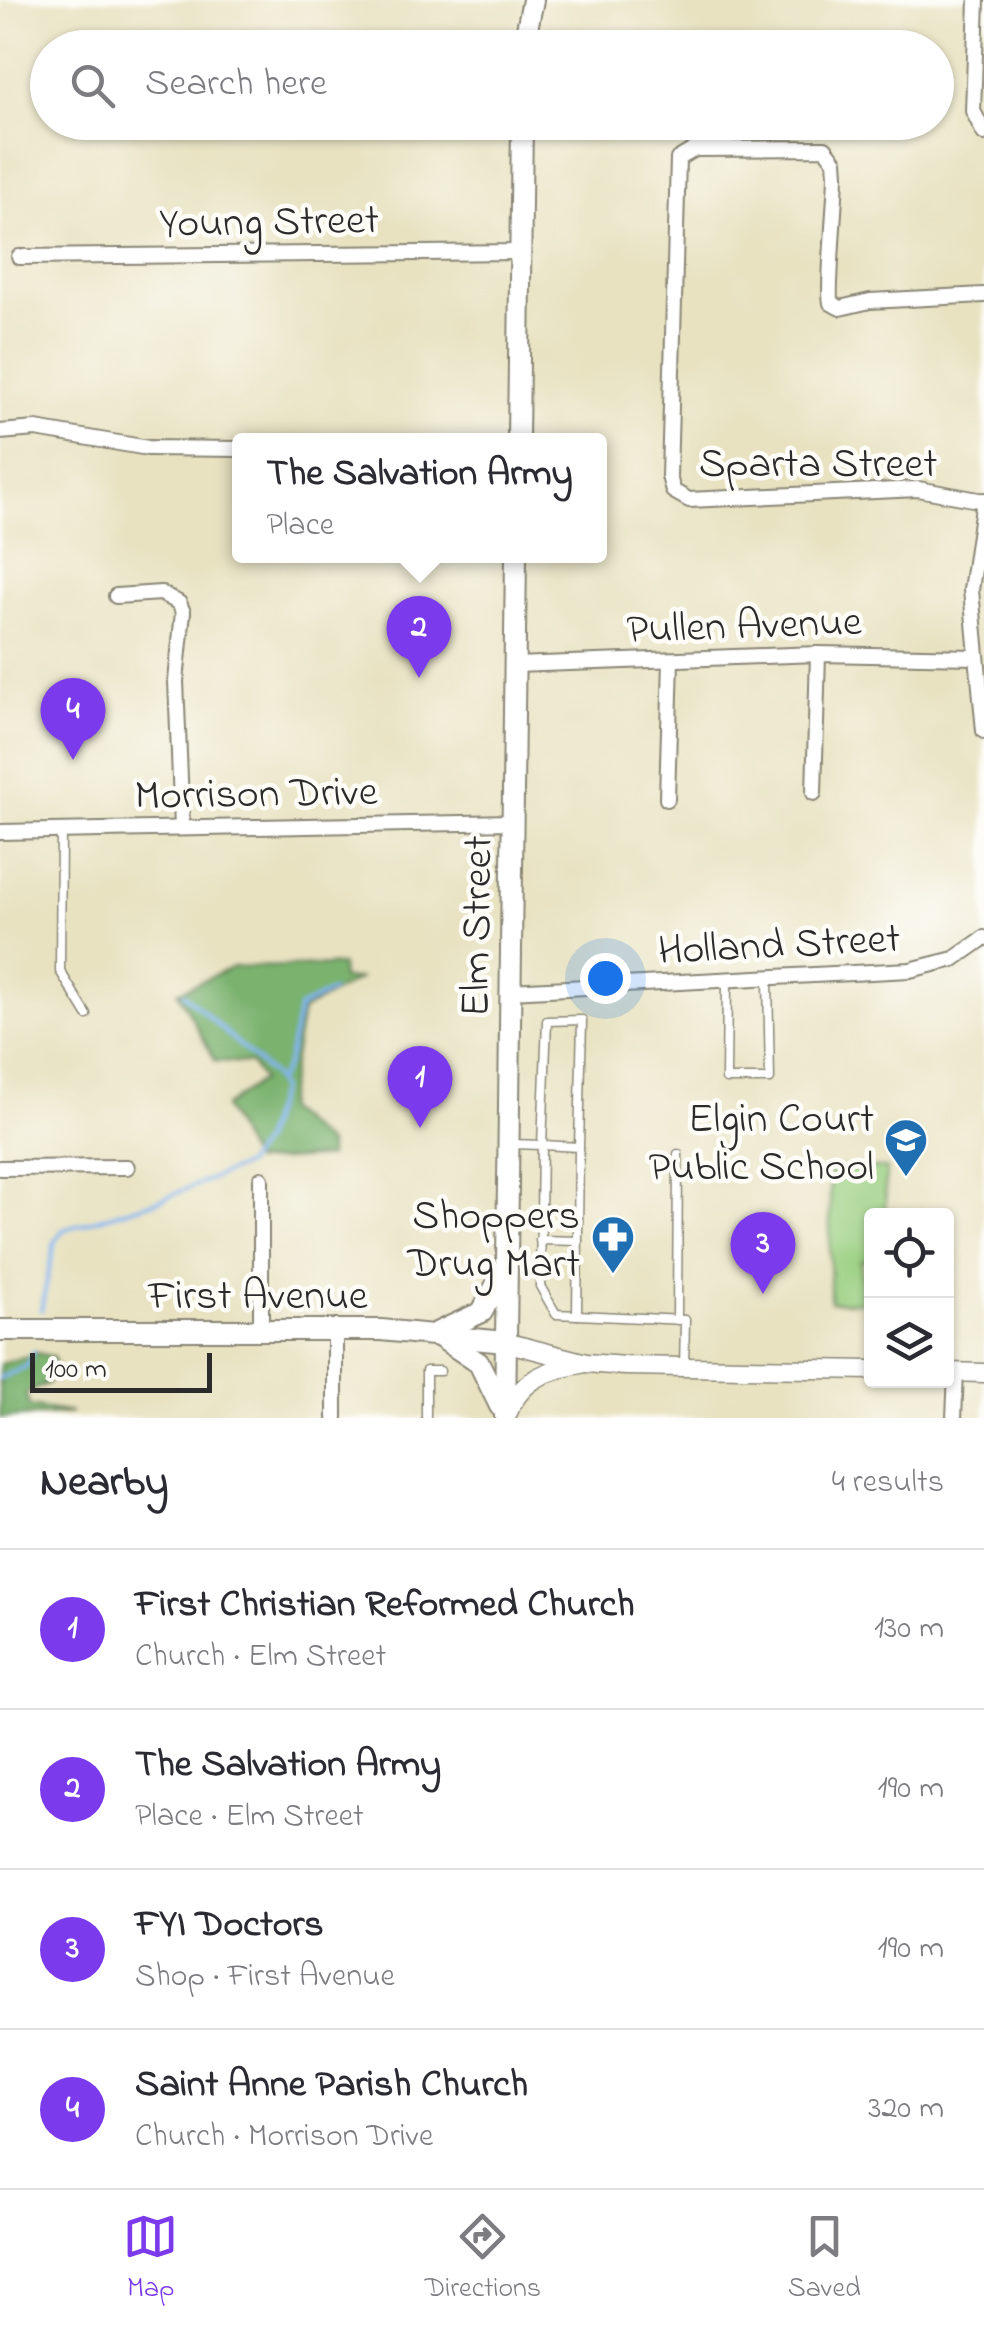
<!DOCTYPE html>
<html lang="en">
<head>
<meta charset="utf-8">
<style>
	:root { --surface:#fff; --page:#f2f2f3; --text:#2b2b33; --muted:#7c7c81; --line:#e1e1e2; --accent:#7c3aed }
	body { margin:0; font-family:"Indie Flower",sans-serif; background:var(--page); color:var(--text) }
	.controls { position:absolute; right:30px; bottom:30px; display:grid; overflow:hidden; border-radius:10px; box-shadow:0 2px 8px #0004 }
	.controls button { width:90px; height:90px; display:grid; place-items:center; padding:0; border:0; border-bottom:2px solid var(--line); background:var(--surface); color:var(--text); font:50px sans-serif }
	.scale { position:absolute; left:30px; bottom:25px; width:182px; box-sizing:border-box; padding-left:10px; border:5px solid #2b2b2b; border-top:0; font-size:28px; line-height:35px; white-space:nowrap; color:#2b2b2b; -webkit-text-stroke:8px #fdfcf7; paint-order:stroke }
	.you { position:absolute; left:605px; top:978px; width:35px; height:35px; margin:-25px; border:8px solid #fff; border-radius:50%; background:#1a73e8; box-shadow:0 0 0 15px #1a73e833 }
	.badge { display:grid; place-items:center; width:65px; height:65px; border-radius:50%; background:var(--accent); color:#fff; font-size:32px; font-weight:700 }
	.pin { position:absolute; translate:-50% -82px; filter:drop-shadow(0 2px 5px #0008) }
	.pin::after { content:''; position:absolute; top:52px; width:35px; height:30px; background:inherit; clip-path:polygon(0 0,100% 0,50% 100%) }
	.popup { position:absolute; left:232px; top:433px; width:375px; height:130px; box-sizing:border-box; display:grid; place-content:center; border-radius:10px; background:var(--surface); filter:drop-shadow(0 2px 8px #0005); font-size:32px; white-space:nowrap; color:var(--muted) }
	.popup b { font-size:38px; color:var(--text) }
	.popup::after { content:''; position:absolute; left:50%; top:100%; margin-left:-20px; border:20px solid transparent; border-top-color:var(--surface) }
	.list { margin:0; padding:0; list-style:none }
	h2 { display:flex; justify-content:space-between; align-items:center; height:130px; margin:0; padding:0 40px; font-size:42px }
	h2 small { font-size:32px; font-weight:400; color:var(--muted) }
	.list li { display:grid; grid-template-columns:65px 1fr auto; gap:30px; align-items:center; box-sizing:border-box; height:160px; padding:0 40px; border-top:2px solid var(--line) }
	.list b { display:block; font-size:38px; white-space:nowrap }
	.list p { margin:0; font-size:32px; white-space:nowrap; color:var(--muted) }
	.list em { font-size:32px; font-style:normal; color:var(--muted) }
	.icon { flex:none; width:55px; height:55px; fill:none; stroke:currentColor; stroke-width:2; stroke-linecap:round; stroke-linejoin:round }
	.map { position:relative; flex:none; width:984px; height:1418px; overflow:hidden }
	.search { position:absolute; background:var(--surface); box-shadow:0 2px 8px #0004; left:30px; right:30px; top:30px; height:110px; display:flex; align-items:center; gap:25px; box-sizing:border-box; padding:0 35px; border-radius:55px; color:var(--muted); font-size:38px }
	.sheet { height:770px; background:var(--surface) }
	nav { display:flex; justify-content:space-around; align-items:center; box-sizing:border-box; height:140px; border-top:2px solid var(--line); background:var(--surface); font-size:28px; color:var(--muted) }
	nav a { display:grid; justify-items:center; gap:5px }
	nav .on { color:var(--accent) }
	.map>svg:first-child { display:block }
	.green { fill:#99cf80; stroke:#627d56; stroke-width:2.5 }
	.forest { fill:#7ab26e; stroke:#526e4c; stroke-width:2.5 }
	.lines { fill:none; stroke-linecap:round; stroke-linejoin:round }
	.stream { stroke:#83b6f0; stroke-width:4 }
	.service-casing { stroke:#8a8676; stroke-width:11 }
	.minor-casing { stroke:#8a8676; stroke-width:18 }
	.tertiary-casing { stroke:#8a8676; stroke-width:21 }
	.secondary-casing { stroke:#8a8676; stroke-width:24 }
	.service { stroke:#fff; stroke-width:8 }
	.minor { stroke:#fff; stroke-width:14 }
	.tertiary { stroke:#fff; stroke-width:18 }
	.secondary { stroke:#fff; stroke-width:20 }
	.labels { text-anchor:middle; stroke-width:9; stroke-linejoin:round; paint-order:stroke }
	.street-label { font-size:42px; fill:#2b2b2b; stroke:#fdfcf7 }
	.poi-label { font-size:42px; fill:#2b2b2b; stroke:#fdfcf7; text-anchor:end }
</style>
</head>
<body>
<div class="map">
<svg width="984" height="1418" viewBox="0 0 984 1418">
	<rect width="100%" height="100%" fill="#fdfcf7"/>
	<filter id="ink" filterUnits="userSpaceOnUse"><feTurbulence type="fractalNoise" baseFrequency=".01" numOctaves="2"/><feDisplacementMap in="SourceGraphic" scale="20" xChannelSelector="R" yChannelSelector="G"/><feConvolveMatrix kernelMatrix="1 2 1 2 8 2 1 2 1" color-interpolation-filters="sRGB"/></filter>
	<filter id="wash" filterUnits="userSpaceOnUse"><feTurbulence type="fractalNoise" baseFrequency=".0048" numOctaves="4" result="noise"/><feDisplacementMap in="SourceGraphic" scale="40" xChannelSelector="R" yChannelSelector="G"/><feGaussianBlur stdDeviation="2.25" result="paint"/><feColorMatrix in="noise" values="0 0 0 0 0 0 0 0 0 0 0 0 0 0 0 0 0 1.4 0 .05"/><feComposite in="paint" operator="in"/></filter>
	<g filter="url(#wash)">
		<rect width="100%" height="100%" fill="#e8e2c1"/>
		<path class="green" d="M830,1168h56l-1,47 -13,1 -1,44 -10,1v41h-31z"/>
		<g class="forest">
			<path d="M341,965l1,14h16l-56,32 -17,98 43,36v12l-75,5 -29,-55 38,-27 -12,-17 -35,-2 -37,-69 55,-25z"/>
			<path d="M38,1353l15,4 3,10 -7,16 -23,10 3,13 42,7 -71,5v-54z"/>
		</g>
		<g class="lines">
			<g class="stream">
				<path d="M277,1082l10,-17 12,-57 33,-17"/>
				<path d="M41,1310l14,-69 8,-11 94,-29 88,-36 17,-23 18,-53 -7,-13 -89,-82"/>
				<path d="M0,1378l27,-12 7,-15"/>
			</g>
		</g>
	</g>
	<g filter="url(#ink)">
		<g class="lines">
			<g class="service-casing">
				<g id="service">
					<path d="M61,831l-1,140 27,44"/>
					<path d="M727,982l-1,97h44l-2,-100"/>
					<path d="M511,1144l31,1 -2,141 16,28 129,6 -1,47"/>
					<path d="M540,1240l38,1"/>
					<path d="M577,1315l2,-168 -37,-2 5,-124 35,-1 -3,127"/>
					<path d="M677,1320l1,-166"/>
					<path d="M426,1418v-47h14"/>
				</g>
			</g>
			<g class="minor-casing">
				<g id="minor">
					<path d="M977,0l-4,111 11,22"/>
					<path d="M19,257l502,-5"/>
					<path d="M0,432l36,-3 112,19 91,1"/>
					<path d="M984,500l-13,90 13,141"/>
					<path d="M984,501l-66,-12 -229,11 -16,-9 -4,-15 9,-317 17,-10 130,-1 10,13 1,14c0,19 -9,120 -5,128l9,5 30,-7 114,-6"/>
					<path d="M116,596l45,-3 18,10 4,9 -7,69 6,146"/>
					<path d="M515,665l303,-11 157,3"/>
					<path d="M814,793l4,-139"/>
					<path d="M667,799l4,-139"/>
					<path d="M0,832l513,-10"/>
					<path d="M510,991l400,-21 44,-11 30,-21"/>
					<path d="M0,1168l127,-1"/>
					<path d="M261,1179v151"/>
					<path d="M335,1330v88"/>
					<path d="M954,1418l2,-46"/>
				</g>
			</g>
			<g class="tertiary-casing">
				<g id="tertiary">
					<path d="M505,1342l81,21 39,3 247,4"/>
					<path d="M946,1372l38,1"/>
					<path d="M506,1418c12,-37 39,-48 75,-54"/>
				</g>
			</g>
			<g class="secondary-casing">
				<g id="secondary">
					<path d="M523,48l10,-48"/>
					<path d="M518,440l4,-318"/>
					<path d="M0,1330h381l124,12"/>
					<path d="M436,1333l46,-21 21,-40"/>
					<path d="M440,1337l39,26 21,43"/>
					<path d="M505,1418l11,-862"/>
				</g>
			</g>
			<use href="#service" class="service"/>
			<use href="#minor" class="minor"/>
			<use href="#tertiary" class="tertiary"/>
			<use href="#secondary" class="secondary"/>
		</g>
	</g>
	<defs>
		<g id="school-pin" transform="scale(2.25)"><path d="M0 17L-7.5 6A9.5 9.5 0 1 1 7.5 6Z" fill="#1f6fb2" stroke="#fdfcf7"/><path d="M0-5L7-2L0 1L-7-2ZM-4 1L0 2.5L4 1V4Q0 6-4 4Z" fill="#fff"/></g>
		<g id="pharmacy-pin" transform="scale(2.25)"><path d="M0 17L-7.5 6A9.5 9.5 0 1 1 7.5 6Z" fill="#1f6fb2" stroke="#fdfcf7"/><path d="M-2-6h4v4h4v4h-4v4h-4v-4h-4v-4h4Z" fill="#fff"/></g>
	</defs>
	<g fill-rule="evenodd">
		<use href="#school-pin" x="906" y="1140"/>
		<use href="#pharmacy-pin" x="613" y="1237"/>
	</g>
	<g class="labels">
		<g class="street-label">
			<text transform="translate(269 219) rotate(-1)" y="15">Young Street</text>
			<text x="818" y="476">Sparta Street</text>
			<text transform="translate(744 623) rotate(-2)" y="15">Pullen Avenue</text>
			<text transform="translate(256 791) rotate(-1)" y="15">Morrison Drive</text>
			<text transform="translate(474 926) rotate(-89)" y="15">Elm Street</text>
			<text transform="translate(779 942) rotate(-3)" y="15">Holland Street</text>
			<text x="258" y="1308">First Avenue</text>
		</g>
		<g class="poi-label">
			<text x="874" y="1131">Elgin Court<tspan x="874" dy="48">Public School</tspan></text>
			<text x="580" y="1228">Shoppers<tspan x="580" dy="48">Drug Mart</tspan></text>
		</g>
	</g>
</svg>
<div class="controls">
<button><svg class="icon" aria-label="locate" viewBox="0 0 24 24"><circle cx="12" cy="12" r="6"/><path d="M12 2v4M12 18v4M2 12h4M18 12h4"/></svg></button>
<button><svg class="icon" aria-label="layers" viewBox="0 0 24 24"><path d="M12 4l9 5-9 5-9-5zM3 14l9 5 9-5"/></svg></button>
</div>
<div class="scale">100 m</div>
<div class="you"></div>
<div class="pin badge" style="left:420px;top:1128px">1</div>
<div class="pin badge" style="left:419px;top:678px">2</div>
<div class="popup"><b>The Salvation Army</b>Place</div>
<div class="pin badge" style="left:763px;top:1294px">3</div>
<div class="pin badge" style="left:73px;top:760px">4</div>
<div class="search"><svg class="icon" aria-label="search" viewBox="0 0 24 24"><circle cx="10" cy="10" r="6"/><path d="M15 15l6 6"/></svg>Search here</div>
</div>
<section class="sheet">
<h2>Nearby<small>4 results</small></h2>
<ul class="list">
<li><span class="badge">1</span><div><b>First Christian Reformed Church</b><p>Church · Elm Street</p></div><em>130 m</em></li>
<li><span class="badge">2</span><div><b>The Salvation Army</b><p>Place · Elm Street</p></div><em>190 m</em></li>
<li><span class="badge">3</span><div><b>FYI Doctors</b><p>Shop · First Avenue</p></div><em>190 m</em></li>
<li><span class="badge">4</span><div><b>Saint Anne Parish Church</b><p>Church · Morrison Drive</p></div><em>320 m</em></li>
</ul>
</section>
<nav>
<a class="on"><svg class="icon" aria-label="map" viewBox="0 0 24 24"><path d="M3 6l6-2 6 2 6-2v14l-6 2-6-2-6 2zM9 4v14M15 6v14"/></svg>Map</a>
<a><svg class="icon" aria-label="directions" viewBox="0 0 24 24"><path d="M12 3l9 9-9 9-9-9zM9 14v-3h6M13 9l2 2-2 2"/></svg>Directions</a>
<a><svg class="icon" aria-label="saved" viewBox="0 0 24 24"><path d="M7 4h10v16l-5-4-5 4z"/></svg>Saved</a>
</nav>
</body>
</html>
